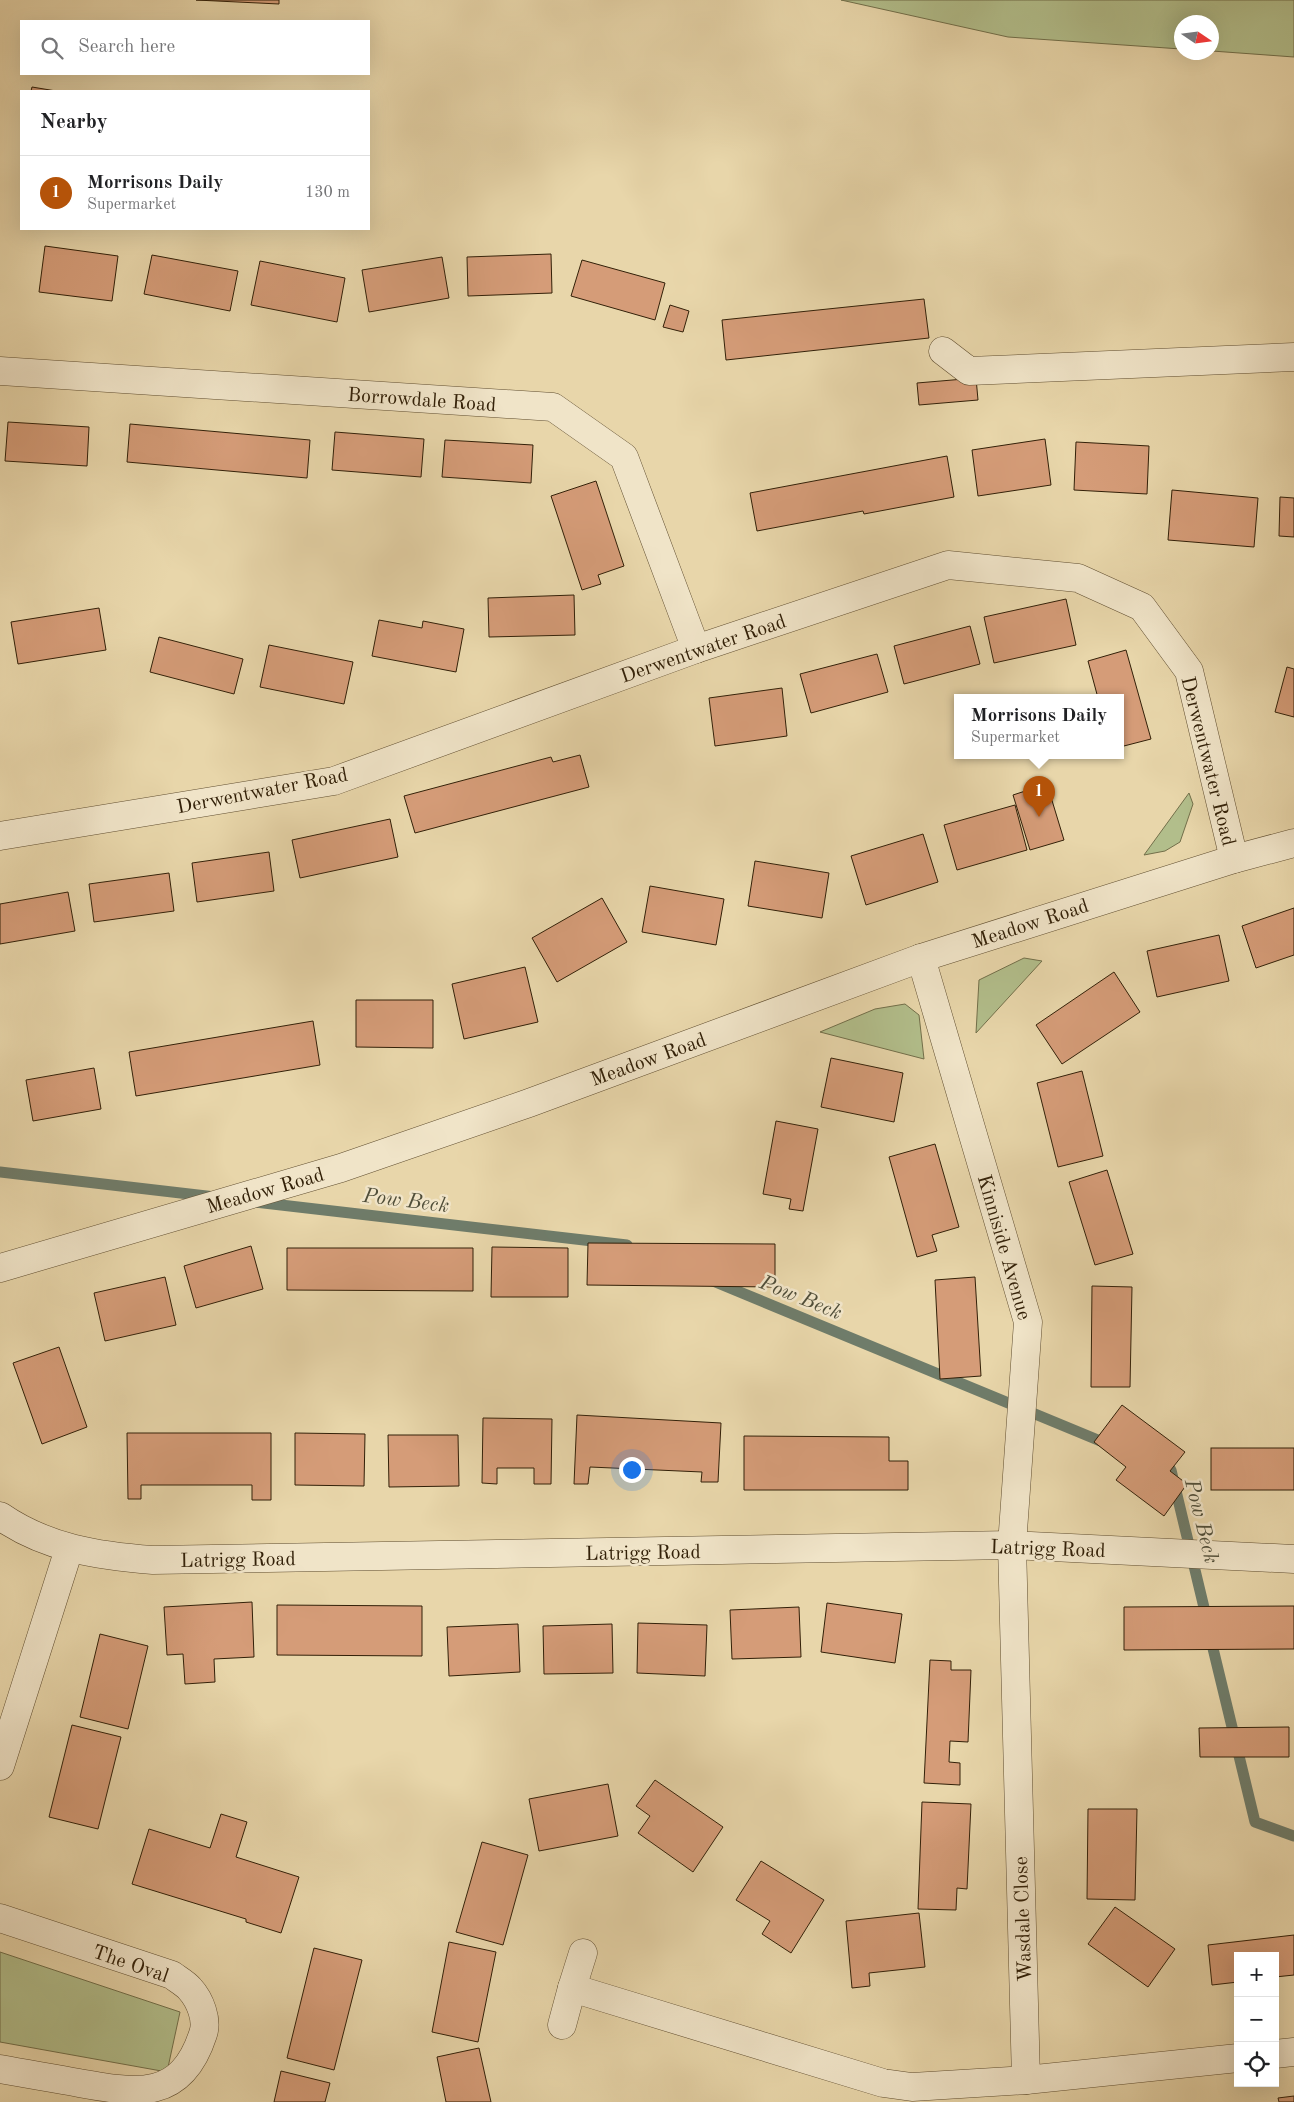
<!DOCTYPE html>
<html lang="en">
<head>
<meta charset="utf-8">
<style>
	:root { --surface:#fff; --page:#f2f2f2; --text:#202124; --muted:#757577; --line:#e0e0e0; --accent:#b45309 }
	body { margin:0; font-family:"Old Standard TT",serif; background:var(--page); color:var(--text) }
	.controls { position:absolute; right:15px; bottom:15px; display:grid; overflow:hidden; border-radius:0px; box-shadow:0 5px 20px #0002 }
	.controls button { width:45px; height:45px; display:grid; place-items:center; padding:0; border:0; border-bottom:1px solid var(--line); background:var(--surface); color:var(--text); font:25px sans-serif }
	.compass { position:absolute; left:1174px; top:15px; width:45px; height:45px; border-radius:50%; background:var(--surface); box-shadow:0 5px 20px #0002; rotate:103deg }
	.you { position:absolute; left:631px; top:1469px; width:18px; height:18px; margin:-12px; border:4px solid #fff; border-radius:50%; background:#1a73e8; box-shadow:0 0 0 8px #1a73e833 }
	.badge { display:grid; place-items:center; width:32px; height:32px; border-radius:50%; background:var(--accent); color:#fff; font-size:16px; font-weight:700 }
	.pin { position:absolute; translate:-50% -41px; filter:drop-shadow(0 1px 2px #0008) }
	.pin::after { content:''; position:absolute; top:26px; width:18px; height:15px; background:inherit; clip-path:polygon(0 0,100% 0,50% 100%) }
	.popup { position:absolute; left:954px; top:694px; width:170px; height:65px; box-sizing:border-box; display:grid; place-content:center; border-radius:0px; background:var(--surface); filter:drop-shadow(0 1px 4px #0005); font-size:16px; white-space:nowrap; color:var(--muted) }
	.popup b { font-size:19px; color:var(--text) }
	.popup::after { content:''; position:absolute; left:50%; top:100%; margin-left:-10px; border:10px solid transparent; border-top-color:var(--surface) }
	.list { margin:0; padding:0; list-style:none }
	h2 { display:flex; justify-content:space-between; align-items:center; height:65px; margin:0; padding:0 20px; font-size:21px }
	h2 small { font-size:16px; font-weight:400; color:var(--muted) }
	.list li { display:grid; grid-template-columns:32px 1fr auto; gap:15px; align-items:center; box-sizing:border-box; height:75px; padding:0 20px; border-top:1px solid var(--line) }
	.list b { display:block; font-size:19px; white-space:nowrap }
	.list p { margin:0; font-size:16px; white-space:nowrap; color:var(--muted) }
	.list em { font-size:16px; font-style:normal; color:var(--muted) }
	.icon { flex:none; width:28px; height:28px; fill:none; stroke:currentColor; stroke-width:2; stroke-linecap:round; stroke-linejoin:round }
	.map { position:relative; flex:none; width:1294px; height:2102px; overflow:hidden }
	.search { position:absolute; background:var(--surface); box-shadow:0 5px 20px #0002; left:20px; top:20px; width:350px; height:55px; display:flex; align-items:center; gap:12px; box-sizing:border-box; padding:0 18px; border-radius:0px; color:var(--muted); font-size:19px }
	.panel { position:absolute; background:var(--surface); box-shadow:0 5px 20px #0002; left:20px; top:90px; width:350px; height:140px; border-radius:0px }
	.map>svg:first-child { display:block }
	.green { fill:#b2be8b; stroke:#726f4a }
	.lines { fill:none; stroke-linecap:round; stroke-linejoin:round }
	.stream { stroke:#6f7c6a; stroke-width:11 }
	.building { fill:#d59c78; stroke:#322008 }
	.street-casing { stroke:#604e30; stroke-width:29 }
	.street { stroke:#f0e4c8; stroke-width:28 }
	.labels { text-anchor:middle; stroke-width:5; stroke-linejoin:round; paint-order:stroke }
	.street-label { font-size:20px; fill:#322008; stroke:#f0e4c8 }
	.water-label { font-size:21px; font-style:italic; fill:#504e39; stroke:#f0e4c8 }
</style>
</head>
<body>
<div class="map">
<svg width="1294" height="2102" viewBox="0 0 1294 2102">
	<rect width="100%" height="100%" fill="#e8d6aa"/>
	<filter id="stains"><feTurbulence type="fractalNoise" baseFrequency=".004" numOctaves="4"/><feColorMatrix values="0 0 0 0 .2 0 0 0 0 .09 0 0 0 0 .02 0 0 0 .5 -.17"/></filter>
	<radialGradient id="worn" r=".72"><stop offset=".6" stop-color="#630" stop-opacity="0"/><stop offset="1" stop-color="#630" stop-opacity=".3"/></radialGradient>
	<g class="green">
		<path d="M841,0h453v57l-82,-6v-29h-30l-1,27 -173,-12z"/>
		<path d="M1189,793l4,11 -13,38 -15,9 -21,4z"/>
		<path d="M1024,958l18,3 -66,72 3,-53z"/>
		<path d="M905,1004l14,11 5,44 -104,-27 55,-23z"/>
		<path d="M0,1952l180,60 -13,60 -167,-30z"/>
	</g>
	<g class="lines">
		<g class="stream">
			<path d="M0,1172l215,25"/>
			<path d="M255,1202l372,43"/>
			<path d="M713,1281l397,164"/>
			<path d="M1157,1465l14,5 36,150"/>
			<path d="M1210,1636l45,186 39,14"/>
		</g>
	</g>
	<g class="building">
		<path d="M196,0h83v4z"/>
		<path d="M32,87l24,4h-25z"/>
		<path d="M45,246l73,10 -6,45 -73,-9z"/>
		<path d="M551,254l1,39 -84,3 -1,-39z"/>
		<path d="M152,255l86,16 -8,40 -86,-17z"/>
		<path d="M442,257l7,41 -80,14 -7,-42z"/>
		<path d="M582,260l83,23 -10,37 -84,-24z"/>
		<path d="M260,261l85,17 -8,44 -86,-17z"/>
		<path d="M924,299l5,39 -203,22 -4,-40z"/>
		<path d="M670,305l19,6 -6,21 -20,-5z"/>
		<path d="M976,378l2,22 -59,5 -2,-22z"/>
		<path d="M8,422l81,5 -2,39 -82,-5z"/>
		<path d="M130,424l180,16 -3,38 -180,-16z"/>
		<path d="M335,432l89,7 -3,38 -89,-7z"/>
		<path d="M1045,439l6,46 -73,11 -6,-46z"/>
		<path d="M445,440l88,5 -2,38 -89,-6z"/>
		<path d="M1076,442l73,4 -2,48 -73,-4z"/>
		<path d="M947,456l7,41 -90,17 -1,-3 -106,20 -7,-38z"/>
		<path d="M596,481l28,85 -26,9 3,9 -19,6 -31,-94z"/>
		<path d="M1172,490l86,8 -4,49 -86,-7z"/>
		<path d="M1280,497l14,1v39l-15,-1z"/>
		<path d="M574,595l1,40 -86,2 -1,-39z"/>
		<path d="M1066,599l10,46 -82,18 -10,-46z"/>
		<path d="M99,608l7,42 -88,14 -7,-42z"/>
		<path d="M379,620l43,8 1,-7 41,8 -8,43 -84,-16z"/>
		<path d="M970,626l10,38 -76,20 -10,-38z"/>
		<path d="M159,637l84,22 -9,35 -84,-22z"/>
		<path d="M269,645l84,17 -9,42 -84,-17z"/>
		<path d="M1126,650l25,89 -31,8v-49h-22l-10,-37z"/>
		<path d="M877,654l11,38 -77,21 -11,-39z"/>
		<path d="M1287,667l7,2v48l-19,-5z"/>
		<path d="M782,688l5,48 -72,10 -6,-48z"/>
		<path d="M580,755l9,32 -174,46 -11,-37 147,-39 2,5z"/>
		<path d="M1047,784l17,56 -34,10 -17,-55z"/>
		<path d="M1015,805l12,45 -70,20 -13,-45z"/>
		<path d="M390,819l8,38 -98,21 -8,-38z"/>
		<path d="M923,834l15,48 -72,23 -15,-49z"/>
		<path d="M269,852l5,39 -77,11 -5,-39z"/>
		<path d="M755,861l74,12 -7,45 -74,-12z"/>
		<path d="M169,873l5,38 -80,11 -5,-38z"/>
		<path d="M650,886l74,13 -8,46 -74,-13z"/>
		<path d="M68,892l7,39 -75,13v-40z"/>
		<path d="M602,898l25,44 -70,40 -25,-44z"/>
		<path d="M1294,908v47l-38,13 -14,-42z"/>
		<path d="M1219,935l10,46 -72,16 -10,-46z"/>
		<path d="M525,967l13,55 -74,17 -12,-55z"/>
		<path d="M1114,972l26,40 -78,52 -26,-39z"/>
		<path d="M356,1000h77v48l-77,-1z"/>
		<path d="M313,1021l7,44 -184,31 -7,-44z"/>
		<path d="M831,1058l72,15 -9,49 -73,-15z"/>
		<path d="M94,1068l7,41 -68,12 -7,-41z"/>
		<path d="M1082,1071l21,85 -45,11 -21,-84z"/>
		<path d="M776,1121l42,8 -15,82 -14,-2 2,-10 -28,-5z"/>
		<path d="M935,1144l24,83 -27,8 5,16 -20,6 -28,-100z"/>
		<path d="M1107,1170l26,84 -38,11 -26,-83z"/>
		<path d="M588,1243l187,1v43l-188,-2z"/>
		<path d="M251,1246l12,43 -67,19 -12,-42z"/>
		<path d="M492,1247l76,1v49h-77z"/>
		<path d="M287,1248h186v43l-186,-1z"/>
		<path d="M165,1277l11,48 -71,16 -11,-48z"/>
		<path d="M975,1277l6,99 -41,3 -5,-99z"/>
		<path d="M1092,1286l40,1 -2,100h-39z"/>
		<path d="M59,1347l28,80 -45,17 -29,-81z"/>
		<path d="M1122,1405l63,47 -15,19 17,13 -23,32 -48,-36 10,-13 -32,-25z"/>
		<path d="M577,1415l144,8 -3,59h-17l1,-10 -112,-5 -2,17h-14z"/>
		<path d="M483,1418l69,1 -1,65h-17v-16h-37v16l-15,-1z"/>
		<path d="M127,1433h144v67h-19v-15h-111v14h-13z"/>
		<path d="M295,1433l70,1 -1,52 -69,-1z"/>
		<path d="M388,1435h70l1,51 -70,1z"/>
		<path d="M744,1436l145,1v24h19v29h-164z"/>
		<rect x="1211" y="1448" width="83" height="42"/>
		<path d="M252,1602l2,55 -40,2 1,23 -30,2 -2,-30 -16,1 -3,-48z"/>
		<path d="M827,1603l75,11 -7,49 -74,-11z"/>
		<path d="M277,1605l145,1v50l-145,-1z"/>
		<path d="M1294,1606v43l-170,1v-43z"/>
		<path d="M799,1607l2,50 -69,2 -2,-49z"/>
		<path d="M638,1623l69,2 -2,51 -68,-3z"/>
		<path d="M518,1624l2,48 -71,4 -2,-49z"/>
		<path d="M612,1624l1,49 -69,1 -1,-48z"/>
		<path d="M100,1634l48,12 -20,83 -48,-12z"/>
		<path d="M930,1660l21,1v9h20l-3,72 -18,-1 -1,21 11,1v22l-36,-2z"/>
		<path d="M72,1725l49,12 -23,92 -49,-12z"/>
		<path d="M1289,1727v30h-89l-1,-29z"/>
		<path d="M655,1780l68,47 -30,45 -55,-39 12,-17 -14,-10z"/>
		<path d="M608,1784l10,52 -79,15 -10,-52z"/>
		<path d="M922,1802l49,2 -4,85 -10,-1 -1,22 -38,-1z"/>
		<path d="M1088,1809h49l-2,91 -48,-1z"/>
		<path d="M221,1814l26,8 -11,35 63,20 -18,56 -35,-11v-3l-114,-35 17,-55 61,19z"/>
		<path d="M482,1842l46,13 -25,90 -47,-13z"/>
		<path d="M761,1861l63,39 -33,53 -29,-19 8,-13 -34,-21z"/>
		<path d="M1115,1907l60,42 -27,38 -60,-43z"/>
		<path d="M919,1913l6,54 -56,6 1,13 -18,2 -6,-67z"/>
		<path d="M1294,1935v40l-19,2v-21h-37v26l-26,3 -4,-40z"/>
		<path d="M449,1942l47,10 -18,90 -46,-10z"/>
		<path d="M314,1948l48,12 -28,110 -47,-12z"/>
		<path d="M479,2048l12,54h-45l-9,-45z"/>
		<path d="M281,2071l49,12 -5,19h-51z"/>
		<path d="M1294,2096v6h-15l-1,-4z"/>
	</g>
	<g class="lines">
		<g class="street-casing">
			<g id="street">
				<path d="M943,351l26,20 325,-14"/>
				<path d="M0,371l553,36 71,50 72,192"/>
				<path d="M0,836l334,-55 362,-132 252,-84 130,13 64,29 47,64 45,188"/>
				<path d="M921,958l107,364 -16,223 14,535"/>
				<path d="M0,1268l341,-100 188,-65 392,-145 313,-99 60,-16"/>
				<path d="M0,1516c46,32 98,40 153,44l859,-15 282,14"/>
				<path d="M0,1766l69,-217"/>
				<path d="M0,1918l172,57c5,4 13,8 18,14 10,11 18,31 13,45 -22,68 -67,59 -124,49 -26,-5 -53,-9 -79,-14"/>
				<path d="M583,1953l-11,35 311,95 29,4 114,-7 212,-22"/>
				<path d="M562,2025l10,-37"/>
				<path d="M1275,2054l19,-2"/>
			</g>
		</g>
		<use href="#street" class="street"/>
	</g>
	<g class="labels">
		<g class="street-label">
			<text transform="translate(422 399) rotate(4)" y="7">Borrowdale Road</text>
			<text transform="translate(703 648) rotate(-19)" y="7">Derwentwater Road</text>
			<text transform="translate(1209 761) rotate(76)" y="7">Derwentwater Road</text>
			<text transform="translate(262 790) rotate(-11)" y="7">Derwentwater Road</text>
			<text transform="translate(1030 923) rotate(-18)" y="7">Meadow Road</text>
			<text transform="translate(648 1059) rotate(-20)" y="7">Meadow Road</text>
			<text transform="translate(265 1190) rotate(-16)" y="7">Meadow Road</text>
			<text transform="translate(1005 1247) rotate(74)" y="7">Kinniside Avenue</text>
			<text transform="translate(1048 1548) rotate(2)" y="7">Latrigg Road</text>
			<text transform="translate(643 1552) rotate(-1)" y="7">Latrigg Road</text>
			<text transform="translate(238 1559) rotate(-1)" y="7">Latrigg Road</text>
			<text transform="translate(1022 1919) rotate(-92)" y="7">Wasdale Close</text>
			<text transform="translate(131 1963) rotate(19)" y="7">The Oval</text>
		</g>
		<g class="water-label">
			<text transform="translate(406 1200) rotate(7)" y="7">Pow Beck</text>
			<text transform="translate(801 1297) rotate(22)" y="7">Pow Beck</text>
			<text transform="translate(1202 1521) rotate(76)" y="7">Pow Beck</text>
		</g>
	</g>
	<rect width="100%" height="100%" filter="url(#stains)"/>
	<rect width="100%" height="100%" fill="url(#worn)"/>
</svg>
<div class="controls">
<button>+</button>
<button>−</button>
<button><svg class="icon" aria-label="locate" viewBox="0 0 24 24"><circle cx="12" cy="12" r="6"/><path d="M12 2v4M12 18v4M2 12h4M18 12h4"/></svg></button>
</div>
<svg class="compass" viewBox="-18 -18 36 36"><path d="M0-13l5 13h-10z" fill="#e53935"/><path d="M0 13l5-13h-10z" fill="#757577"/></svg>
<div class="you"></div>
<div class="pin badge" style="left:1039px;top:817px">1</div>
<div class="popup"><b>Morrisons Daily</b>Supermarket</div>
<div class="search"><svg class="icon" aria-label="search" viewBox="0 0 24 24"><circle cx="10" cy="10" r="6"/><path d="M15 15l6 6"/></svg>Search here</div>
<section class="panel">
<h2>Nearby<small></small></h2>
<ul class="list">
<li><span class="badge">1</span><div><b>Morrisons Daily</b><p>Supermarket</p></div><em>130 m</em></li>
</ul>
</section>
</div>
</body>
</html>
